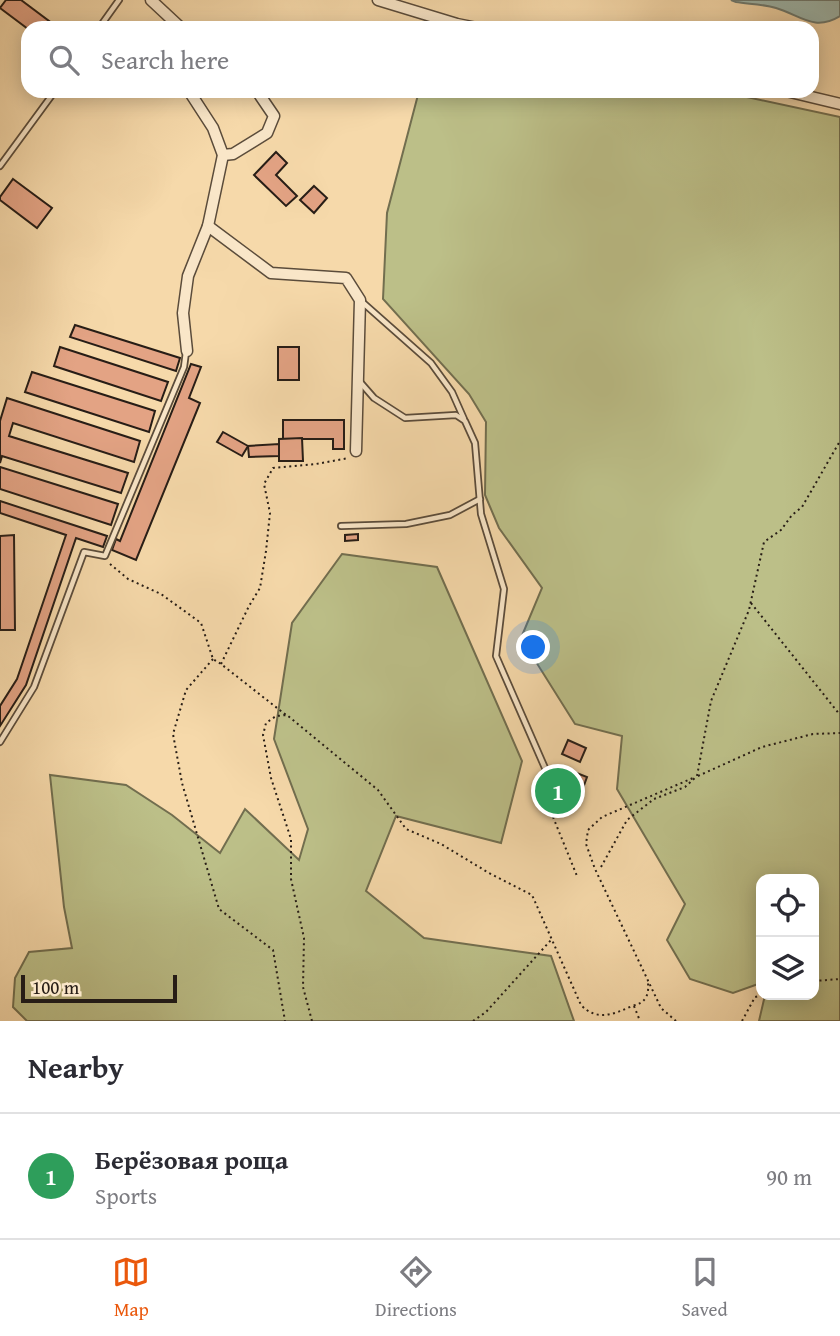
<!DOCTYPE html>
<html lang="en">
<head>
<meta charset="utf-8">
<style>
	:root { --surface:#fff; --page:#f2f2f3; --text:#2b2b33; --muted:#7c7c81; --line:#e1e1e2; --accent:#ea580c }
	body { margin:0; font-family:"Gentium Book Plus",serif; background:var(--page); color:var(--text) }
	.controls { position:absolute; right:21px; bottom:21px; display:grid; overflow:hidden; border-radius:14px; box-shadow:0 4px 18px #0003 }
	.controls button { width:63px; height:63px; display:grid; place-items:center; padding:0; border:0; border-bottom:2px solid var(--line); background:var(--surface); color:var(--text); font:35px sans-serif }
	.scale { position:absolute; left:21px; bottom:18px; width:156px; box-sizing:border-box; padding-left:7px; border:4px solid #271d16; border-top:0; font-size:19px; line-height:24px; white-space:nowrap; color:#271d16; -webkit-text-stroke:5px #f9e6c8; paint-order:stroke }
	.you { position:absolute; left:534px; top:648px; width:24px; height:24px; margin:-18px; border:5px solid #fff; border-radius:50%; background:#1a73e8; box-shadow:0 0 0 10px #1a73e833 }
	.badge { display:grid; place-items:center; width:46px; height:46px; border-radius:50%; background:var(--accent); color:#fff; font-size:23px; font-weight:700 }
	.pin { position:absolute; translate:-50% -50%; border:4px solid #fff; box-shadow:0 2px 7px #0006 }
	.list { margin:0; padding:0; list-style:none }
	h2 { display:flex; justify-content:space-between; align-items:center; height:91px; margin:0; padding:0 28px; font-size:30px }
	h2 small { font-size:23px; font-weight:400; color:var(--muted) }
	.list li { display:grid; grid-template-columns:46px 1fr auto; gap:21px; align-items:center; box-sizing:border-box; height:126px; padding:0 28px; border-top:2px solid var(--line) }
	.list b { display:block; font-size:26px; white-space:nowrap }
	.list p { margin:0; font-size:23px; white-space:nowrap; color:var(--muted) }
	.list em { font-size:23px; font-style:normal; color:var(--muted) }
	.icon { flex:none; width:38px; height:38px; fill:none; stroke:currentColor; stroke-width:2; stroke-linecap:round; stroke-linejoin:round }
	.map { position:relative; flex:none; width:840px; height:1021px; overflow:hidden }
	.search { position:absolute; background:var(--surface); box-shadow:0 4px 18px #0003; left:21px; right:21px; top:21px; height:77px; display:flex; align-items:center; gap:18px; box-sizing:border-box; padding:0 24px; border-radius:21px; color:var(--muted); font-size:26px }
	.sheet { height:217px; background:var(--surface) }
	nav { display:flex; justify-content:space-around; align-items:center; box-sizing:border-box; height:98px; border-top:2px solid var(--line); background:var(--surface); font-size:19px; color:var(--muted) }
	nav a { display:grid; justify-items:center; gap:4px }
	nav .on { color:var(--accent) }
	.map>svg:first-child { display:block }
	.green { fill:#bcbf88; stroke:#726e4f; stroke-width:2 }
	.water { fill:#9eb9af; stroke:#6e7b72; stroke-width:2 }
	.building { fill:#e3a384; stroke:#271d16; stroke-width:2 }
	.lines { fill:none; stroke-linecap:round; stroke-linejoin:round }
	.service-casing { stroke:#5b4c3b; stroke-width:8 }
	.minor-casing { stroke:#5b4c3b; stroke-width:13 }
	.path { stroke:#271d16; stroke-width:2; stroke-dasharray:2 3.5; stroke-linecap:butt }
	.service { stroke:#f9e6c8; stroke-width:4.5 }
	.minor { stroke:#f9e6c8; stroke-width:10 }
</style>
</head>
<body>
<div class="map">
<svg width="840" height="1021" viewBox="0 0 840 1021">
	<rect width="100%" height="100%" fill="#f6d9aa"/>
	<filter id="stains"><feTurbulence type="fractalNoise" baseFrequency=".00286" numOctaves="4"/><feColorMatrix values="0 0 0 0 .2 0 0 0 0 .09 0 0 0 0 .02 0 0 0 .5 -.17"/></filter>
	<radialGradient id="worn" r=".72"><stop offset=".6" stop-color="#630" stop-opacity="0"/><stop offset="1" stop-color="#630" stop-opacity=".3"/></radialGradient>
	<g class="green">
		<path d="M419,91h300l121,26v904h-81l6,-26h49v-116h-53v104l-28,10 -43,-14 -23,-39 18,-36 -68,-115 5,-53 -47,-12 -54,-86 21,-50 -43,-60 -14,-33 1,-73 -17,-28 -86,-95 4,-86z"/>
		<path d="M342,554l95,13 85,194 -21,82 -105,-27 -30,75 58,47 127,18 23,65h-547l-14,-14 2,-29 14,-26 43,-4 -8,-41 -14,-132 76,10 46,30 48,38 25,-44 54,51 9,-31 -34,-90 18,-116z"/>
	</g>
	<path class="water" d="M731,0h109v16c-26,16 -40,-1 -64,-8 -13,-4 -28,-4 -40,-6z"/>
	<g class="building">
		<path d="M6,0h15l36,27 -29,2 -28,-21z"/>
		<path d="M276,152l11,11 -11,12 21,21 -11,10 -32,-31z"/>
		<path d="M13,179l39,29 -15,20 -37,-28v-3z"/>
		<path d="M314,186l13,12 -13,15 -14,-13z"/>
		<path d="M75,325l105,33 -4,13 -106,-34z"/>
		<path d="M60,347l108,35 -7,19 -107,-35z"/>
		<rect x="278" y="347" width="21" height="33"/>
		<path d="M191,364l10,3 -12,31 11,5 -64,157 -24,-10 4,-11 4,2z"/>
		<path d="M32,372l123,39 -6,21 -124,-40z"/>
		<path d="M7,398l133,43 -6,21 -121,-39 -4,13 119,37 -7,20 -119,-37 -2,7v-42z"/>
		<path d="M283,420h61v29h-11v-10h-50z"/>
		<path d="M223,432l25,14 -6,10 -25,-14z"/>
		<path d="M302,438l1,23h-24v-22z"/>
		<path d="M279,444v12l-30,1 -1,-11z"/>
		<path d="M0,467l118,37 -7,21 -111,-36z"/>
		<path d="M0,501l107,35 -4,11 -27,-9 -50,147 -26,41v-20l17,-27 49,-144 -66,-22z"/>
		<path d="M358,534v6l-13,1v-6z"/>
		<path d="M14,535l1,95h-15v-94z"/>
		<path d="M568,740l18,8 -6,14 -18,-8z"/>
		<path d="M559,766l28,11 -11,30 -29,-11z"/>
	</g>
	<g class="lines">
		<g class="service-casing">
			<g id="service">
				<path d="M99,28l20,-28"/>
				<path d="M0,166l55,-75"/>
				<path d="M361,301l70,62 21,29 12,27"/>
				<path d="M360,382l14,16 31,20 51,-3 9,6 10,22 6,71 23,75 -8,67 49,112"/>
				<path d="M341,526l65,-2 44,-9 30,-16"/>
				<path d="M0,742l34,-55 50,-135 21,4 79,-189 2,-15"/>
			</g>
		</g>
		<g class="minor-casing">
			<g id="minor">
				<path d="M151,0l30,28"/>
				<path d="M378,0l79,24 20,4"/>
				<path d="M786,91l54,13"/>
				<path d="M223,155l10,-1 34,-21 7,-17 -17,-25"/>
				<path d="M208,226l63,47 75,5 14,22 -4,151"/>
				<path d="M187,351l-4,-38 5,-37 20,-50 15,-71 -10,-27 -24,-37"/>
			</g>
		</g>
		<g class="path">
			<path d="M110,564l18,15 33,15 40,29 12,36 8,5 65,51"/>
			<path d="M751,603l89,112"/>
			<path d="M213,659l-27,31 -13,44 9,49 37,126 54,41 12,71"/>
			<path d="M221,664l28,-58 11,-18 6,-37 4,-38 -6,-29 9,-16 43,-4 33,-6"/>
			<path d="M543,776l-3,9 37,91"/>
			<path d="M698,776l64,-29 51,-13 27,-1"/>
			<path d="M601,867l26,-47 27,-21 31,-12 12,-11 14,-75 38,-91 15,-68 17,-12 11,-15 10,-8 38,-66"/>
			<path d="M814,981l26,-2"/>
			<path d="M634,1006l6,15"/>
			<path d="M312,1021l-9,-34 1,-49 -13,-59v-40l-20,-61 -8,-43 3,-12 10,-7 11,-1 91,75 28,39 35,15 48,29 43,22 49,110c15,16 32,10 51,1 6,-2 11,-3 14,-9 3,-5 2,-11 2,-17"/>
			<path d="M473,1021l13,-9 65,-72"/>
			<path d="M676,1021l-15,-13 -66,-139 -9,-25 2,-14 14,-13 91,-39"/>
			<path d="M742,1021l13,-24 8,-2"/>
		</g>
		<use href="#service" class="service"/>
		<use href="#minor" class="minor"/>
	</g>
	<rect width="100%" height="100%" filter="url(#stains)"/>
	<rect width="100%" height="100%" fill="url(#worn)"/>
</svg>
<div class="controls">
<button><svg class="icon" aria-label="locate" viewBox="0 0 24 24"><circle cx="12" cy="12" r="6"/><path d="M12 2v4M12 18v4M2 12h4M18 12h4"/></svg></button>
<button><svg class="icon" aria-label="layers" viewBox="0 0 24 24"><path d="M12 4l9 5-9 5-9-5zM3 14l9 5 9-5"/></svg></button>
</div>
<div class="scale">100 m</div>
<div class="you"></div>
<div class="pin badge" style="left:558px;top:791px;background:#2e9e5b">1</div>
<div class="search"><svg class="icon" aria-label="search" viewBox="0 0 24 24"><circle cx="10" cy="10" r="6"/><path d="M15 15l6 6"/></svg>Search here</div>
</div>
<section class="sheet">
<h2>Nearby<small></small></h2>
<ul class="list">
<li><span class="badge" style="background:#2e9e5b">1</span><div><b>Берёзовая роща</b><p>Sports</p></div><em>90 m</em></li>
</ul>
</section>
<nav>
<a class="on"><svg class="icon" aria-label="map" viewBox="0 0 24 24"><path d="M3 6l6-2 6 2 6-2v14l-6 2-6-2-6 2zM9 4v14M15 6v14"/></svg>Map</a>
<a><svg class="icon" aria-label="directions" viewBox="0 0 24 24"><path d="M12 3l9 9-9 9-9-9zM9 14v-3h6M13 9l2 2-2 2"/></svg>Directions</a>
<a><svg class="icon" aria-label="saved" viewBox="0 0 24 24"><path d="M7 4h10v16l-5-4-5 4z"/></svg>Saved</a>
</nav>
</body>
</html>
